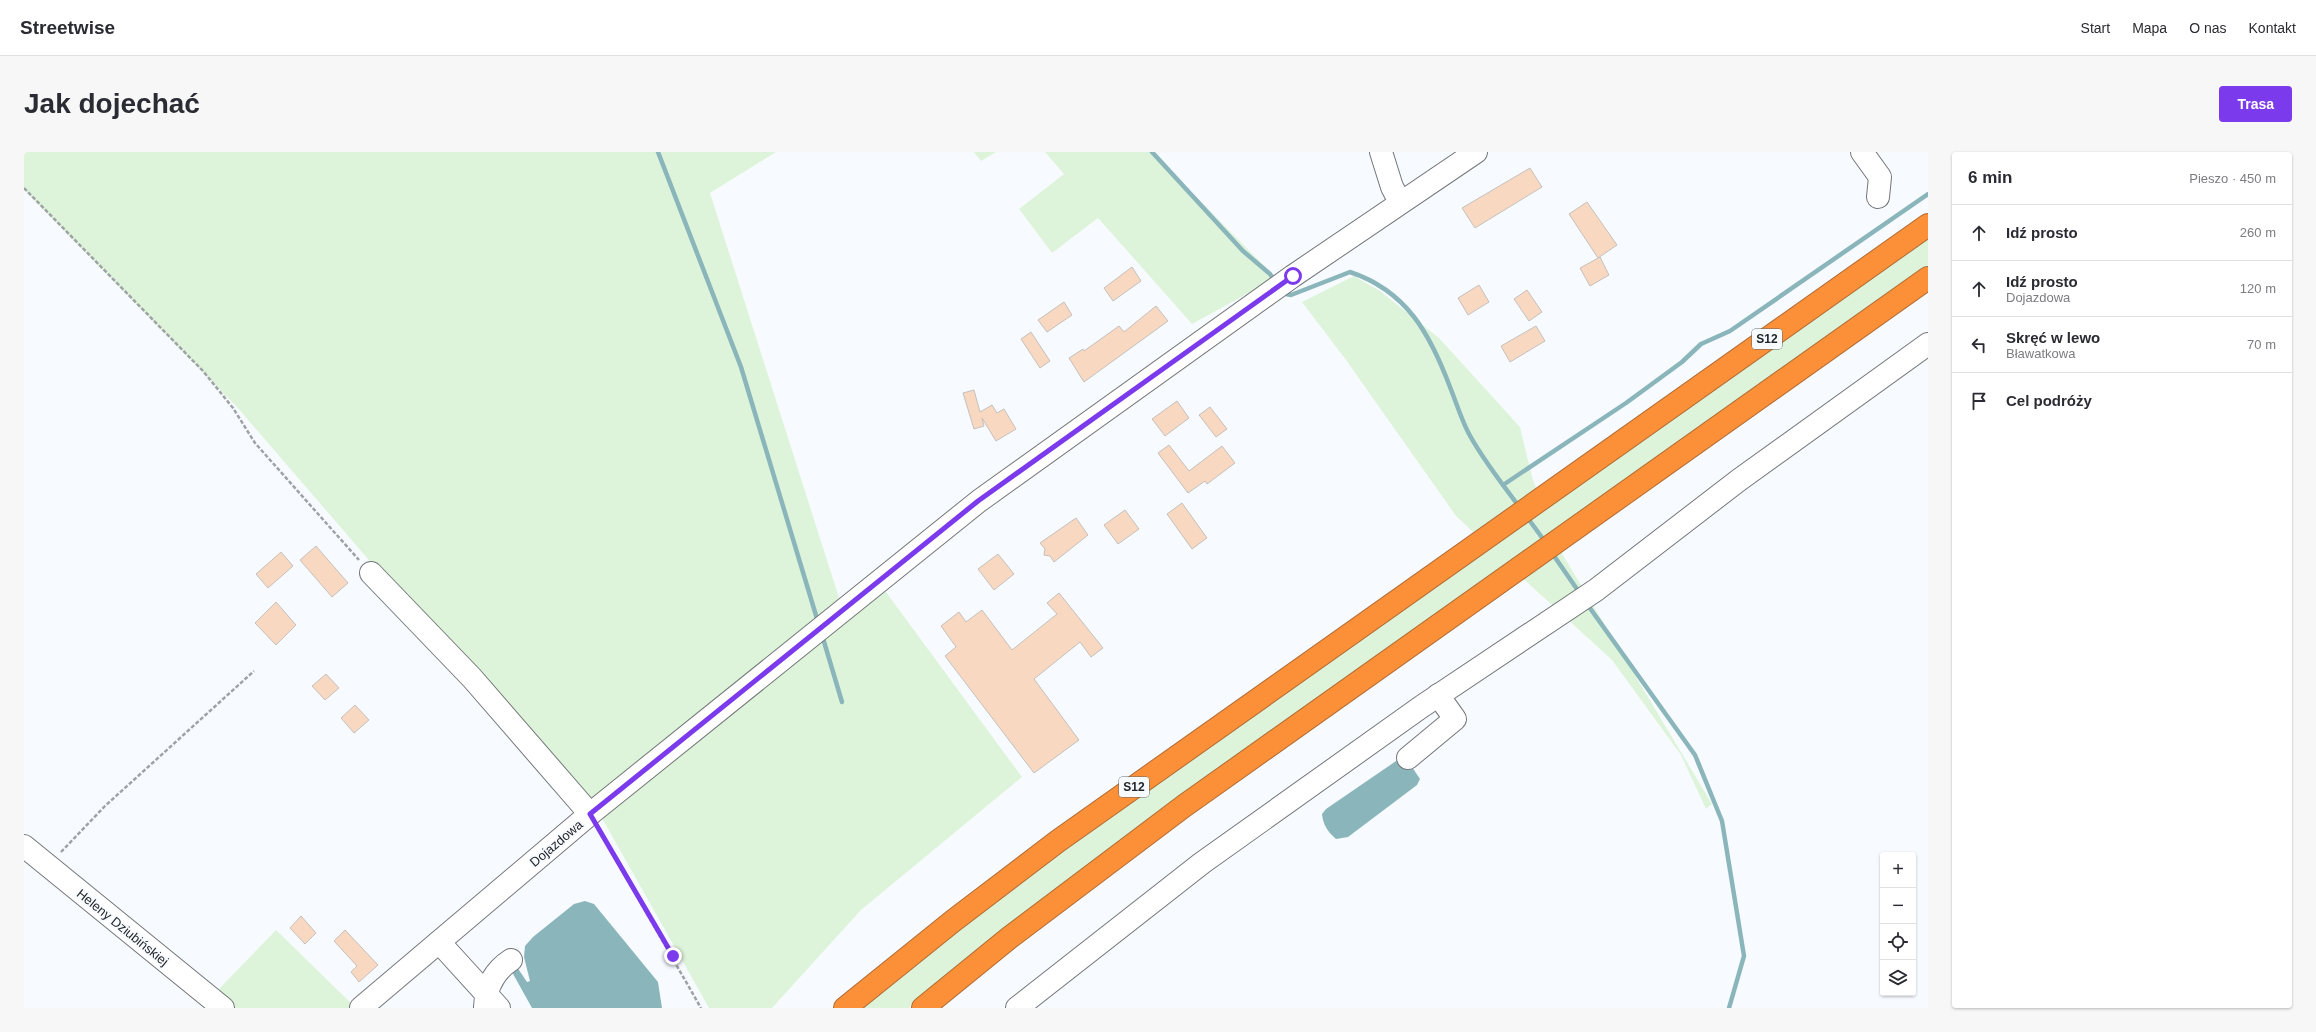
<!DOCTYPE html>
<html lang="pl">
<head>
<meta charset="utf-8">
<style>
	:root { --surface:#fff; --page:#f7f7f7; --text:#2b2b33; --muted:#7c7c81; --line:#e1e1e2; --accent:#7c3aed }
	body { margin:0; font-family:Helvetica,sans-serif; background:var(--page); color:var(--text) }
	.controls { position:absolute; right:12px; bottom:12px; display:grid; overflow:hidden; border-radius:4px; box-shadow:0 1px 3px #0004 }
	.controls button { width:36px; height:36px; display:grid; place-items:center; padding:0; border:0; border-bottom:1px solid var(--line); background:var(--surface); color:var(--text); font:20px sans-serif }
	.stop { position:absolute; width:12px; height:12px; margin:-9px; border:3px solid #7c3aed; border-radius:50%; background:#fff }
	.stop.end { background:#7c3aed; border-color:#fff; box-shadow:0 1px 4px #0008 }
	.list { margin:0; padding:0; list-style:none }
	h2 { display:flex; justify-content:space-between; align-items:center; height:52px; margin:0; padding:0 16px; font-size:17px }
	h2 small { font-size:13px; font-weight:400; color:var(--muted) }
	.list li { display:grid; grid-template-columns:26px 1fr auto; gap:12px; align-items:center; box-sizing:border-box; height:56px; padding:0 16px; border-top:1px solid var(--line) }
	.list b { display:block; font-size:15px; white-space:nowrap }
	.list p { margin:0; font-size:13px; white-space:nowrap; color:var(--muted) }
	.list em { font-size:13px; font-style:normal; color:var(--muted) }
	.icon { flex:none; width:22px; height:22px; fill:none; stroke:currentColor; stroke-width:2; stroke-linecap:round; stroke-linejoin:round }
	.map { position:relative; flex:none; width:1904px; height:856px; overflow:hidden; border-radius:4px }
	header { display:flex; align-items:center; gap:24px; box-sizing:border-box; height:56px; padding:0 20px; background:var(--surface); border-bottom:1px solid var(--line) }
	header strong { font-size:19px }
	nav { display:flex; gap:22px; margin-inline-start:auto; font-size:14px }
	.intro { display:flex; align-items:center; justify-content:space-between; box-sizing:border-box; height:96px; padding:0 24px }
	h1 { margin:0; font-size:28px }
	.button { padding:10px 18px; border-radius:4px; background:var(--accent); color:#fff; font-size:14px; font-weight:700 }
	main { display:flex; gap:24px; padding:0 24px }
	aside { flex:1; background:var(--surface); border-radius:4px; box-shadow:0 1px 3px #0004 }
	.map>svg:first-child { display:block }
	.green { fill:#def4da }
	.water { fill:#8ab6bb }
	.lines { fill:none; stroke-linecap:round; stroke-linejoin:round }
	.stream { stroke:#8ab6bb; stroke-width:4.5 }
	.building { fill:#f8d8c1; stroke:#c4c0bd }
	.minor-casing { stroke:#74777a; stroke-width:24 }
	.highway-casing { stroke:#b06b33; stroke-width:24 }
	.path { stroke:#9fa2a5; stroke-width:2.5; stroke-dasharray:4 2; stroke-linecap:butt }
	.minor { stroke:#fff; stroke-width:22 }
	.highway { stroke:#fc9039; stroke-width:22 }
	.route { stroke:#7c3aed; stroke-width:5 }
	.labels { text-anchor:middle; stroke-width:4; stroke-linejoin:round; paint-order:stroke }
	.shield { fill:#f7fbff; stroke:#636568; stroke-width:1 }
	.shield-label { font-size:12px; font-weight:bold; fill:#242527 }
	.street-label { font-size:13px; fill:#242527; stroke:#f7fbff }
</style>
</head>
<body>
<header>
<strong>Streetwise</strong>
<nav><a>Start</a><a>Mapa</a><a>O nas</a><a>Kontakt</a></nav>
</header>
<div class="intro"><h1>Jak dojechać</h1><a class="button">Trasa</a></div>
<main>
<div class="map">
<svg width="1904" height="856" viewBox="0 0 1904 856">
	<rect width="100%" height="100%" fill="#f7fbff"/>
	<g class="green">
		<path d="M0,0h752l-66,41 130,408 43,-13 139,189 -161,133 -89,98h-63l-119,-211 -197,-209 -157,-182 -212,-216z"/>
		<path d="M950,0h22l-15,9z"/>
		<path d="M1021,0h107l124,126 -84,46 -94,-106 -46,35 -33,-44 45,-35z"/>
		<path d="M1904,83v31l-64,45 -307,234 155,259 -6,5 -25,-54 -69,-95 -104,-95 -580,426 -19,17h-48c199,-166 416,-312 627,-462l-32,-30 -110,-156 -44,-58 52,-26 26,15 59,47 81,89 12,50 11,30z"/>
		<path d="M252,778l77,75 -3,3h-116l-18,-16z"/>
	</g>
	<g class="water">
		<path d="M1375,607l11,5 10,15 -3,6 -69,52 -12,2c-8,-7 -13,-14 -14,-25l4,-5z"/>
		<path d="M561,749l9,3 64,78 4,26h-130l-20,-36 5,-5 10,15 3,-1 -6,-24 1,-11 8,-9 41,-33z"/>
	</g>
	<g class="lines">
		<g class="stream">
			<path d="M634,0l83,215 77,255"/>
			<path d="M1128,0l91,99 27,23 6,8"/>
			<path d="M1259,139l3,3 5,1 59,-23c57,19 80,62 100,115 6,15 11,31 18,45 14,27 34,51 52,76"/>
			<path d="M1479,333l123,-82 56,-41 19,-18 29,-13 198,-137"/>
			<path d="M1503,365l19,26"/>
			<path d="M1528,401l29,42"/>
			<path d="M1563,452l108,151 27,66 22,135 -15,52"/>
			<path d="M798,483l20,67"/>
		</g>
	</g>
	<g class="building">
		<path d="M1506,16l12,19 -67,41 -13,-20z"/>
		<path d="M1563,50l30,43 -19,13 -29,-44z"/>
		<path d="M1576,105l9,18 -19,11 -10,-18z"/>
		<path d="M1108,115l9,14 -28,20 -9,-13z"/>
		<path d="M1455,133l10,17 -21,13 -10,-17z"/>
		<path d="M1503,138l15,22 -13,9 -15,-22z"/>
		<path d="M1040,150l8,13 -25,17 -9,-12z"/>
		<path d="M1132,154l12,15 -84,61 -15,-24 14,-9 1,2 35,-25 5,6z"/>
		<path d="M1512,174l9,15 -35,21 -9,-16z"/>
		<path d="M1007,180l19,29 -10,7 -19,-29z"/>
		<path d="M950,238l6,22 12,-7 5,8 7,-4 12,20 -20,12 -14,-23 2,8 -10,3 -11,-36z"/>
		<path d="M1153,249l12,17 -24,18 -13,-17z"/>
		<path d="M1186,255l17,22 -11,8 -17,-22z"/>
		<path d="M1145,293l20,26 33,-25 13,17 -28,21 -2,-3 -17,12 -30,-40z"/>
		<path d="M1158,351l25,35 -15,11 -25,-35z"/>
		<path d="M1101,358l14,19 -21,15 -14,-19z"/>
		<path d="M1052,366l12,17 -34,27 -4,-6 -6,-1 1,-6 -5,-6z"/>
		<path d="M292,394l32,37 -16,14 -32,-37z"/>
		<path d="M257,400l12,14 -25,22 -12,-14z"/>
		<path d="M974,402l16,20 -20,16 -16,-21z"/>
		<path d="M1035,441l44,55 -12,9 -11,-15 -46,37 45,61 -45,33 -89,-117 11,-9 -15,-21 18,-14 7,10 16,-12 30,40 45,-36 -10,-11z"/>
		<path d="M252,450l20,23 -20,20 -21,-22z"/>
		<path d="M302,522l13,14 -14,12 -13,-14z"/>
		<path d="M331,553l14,15 -15,13 -13,-15z"/>
		<path d="M277,764l15,17 -11,11 -15,-16z"/>
		<path d="M321,778l33,35 -19,17 -8,-10 6,-6 -23,-25z"/>
	</g>
	<g class="lines">
		<g class="minor-casing">
			<g id="minor">
				<path d="M1357,0l11,35 8,15"/>
				<path d="M1838,0l18,25 -2,20"/>
				<path d="M347,421l101,105 118,136"/>
				<path d="M1384,606l47,-39 -17,-24"/>
				<path d="M0,694l199,162"/>
				<path d="M415,790l60,66"/>
				<path d="M461,855c1,-20 9,-36 26,-47"/>
				<path d="M337,856l229,-194 389,-313 314,-225 183,-124"/>
				<path d="M993,856l185,-145 219,-156 175,-117 143,-110 189,-136"/>
			</g>
		</g>
		<g class="highway-casing">
			<g id="highway">
				<path d="M821,856l108,-87 105,-80 870,-616"/>
				<path d="M899,856l86,-70 175,-132 744,-528"/>
			</g>
		</g>
		<g class="path">
			<path d="M0,36l179,183 30,37 22,35 104,117"/>
			<path d="M575,678l102,178"/>
			<path d="M37,700l44,-46 149,-135"/>
		</g>
		<use href="#minor" class="minor"/>
		<use href="#highway" class="highway"/>
	</g>
	<g class="lines">
		<path class="route" d="M649,804l-83,-142 388,-313 315,-225"/>
	</g>
	<g class="labels">
		<g class="shield">
			<rect x="1728" y="177" width="30" height="20" rx="3"/>
			<rect x="1095" y="625" width="30" height="20" rx="3"/>
		</g>
		<g class="shield-label">
			<text x="1743" y="191">S12</text>
			<text x="1110" y="639">S12</text>
		</g>
		<g class="street-label">
			<text transform="translate(532 691) rotate(-40)" y="5">Dojazdowa</text>
			<text transform="translate(99 775) rotate(39)" y="5">Heleny Dziubińskiej</text>
		</g>
	</g>
</svg>
<div class="controls">
<button>+</button>
<button>−</button>
<button><svg class="icon" aria-label="locate" viewBox="0 0 24 24"><circle cx="12" cy="12" r="6"/><path d="M12 2v4M12 18v4M2 12h4M18 12h4"/></svg></button>
<button><svg class="icon" aria-label="layers" viewBox="0 0 24 24"><path d="M12 4l9 5-9 5-9-5zM3 14l9 5 9-5"/></svg></button>
</div>
<div class="stop" style="left:1269px;top:124px"></div>
<div class="stop end" style="left:649px;top:804px"></div>
</div>
<aside>
<h2>6 min<small>Pieszo · 450 m</small></h2>
<ul class="list">
<li><svg class="icon" aria-label="ahead" viewBox="0 0 24 24"><path d="M12 20V5M6 11l6-6 6 6"/></svg><div><b>Idź prosto</b></div><em>260 m</em></li>
<li><svg class="icon" aria-label="ahead" viewBox="0 0 24 24"><path d="M12 20V5M6 11l6-6 6 6"/></svg><div><b>Idź prosto</b><p>Dojazdowa</p></div><em>120 m</em></li>
<li><svg class="icon" aria-label="left" viewBox="0 0 24 24"><path d="M17 20v-9H6M10 6l-5 5 5 5"/></svg><div><b>Skręć w lewo</b><p>Bławatkowa</p></div><em>70 m</em></li>
<li><svg class="icon" aria-label="arrive" viewBox="0 0 24 24"><path d="M6 21V4h12l-3 4 3 4H6"/></svg><div><b>Cel podróży</b></div></li>
</ul>
</aside>
</main>
</body>
</html>
